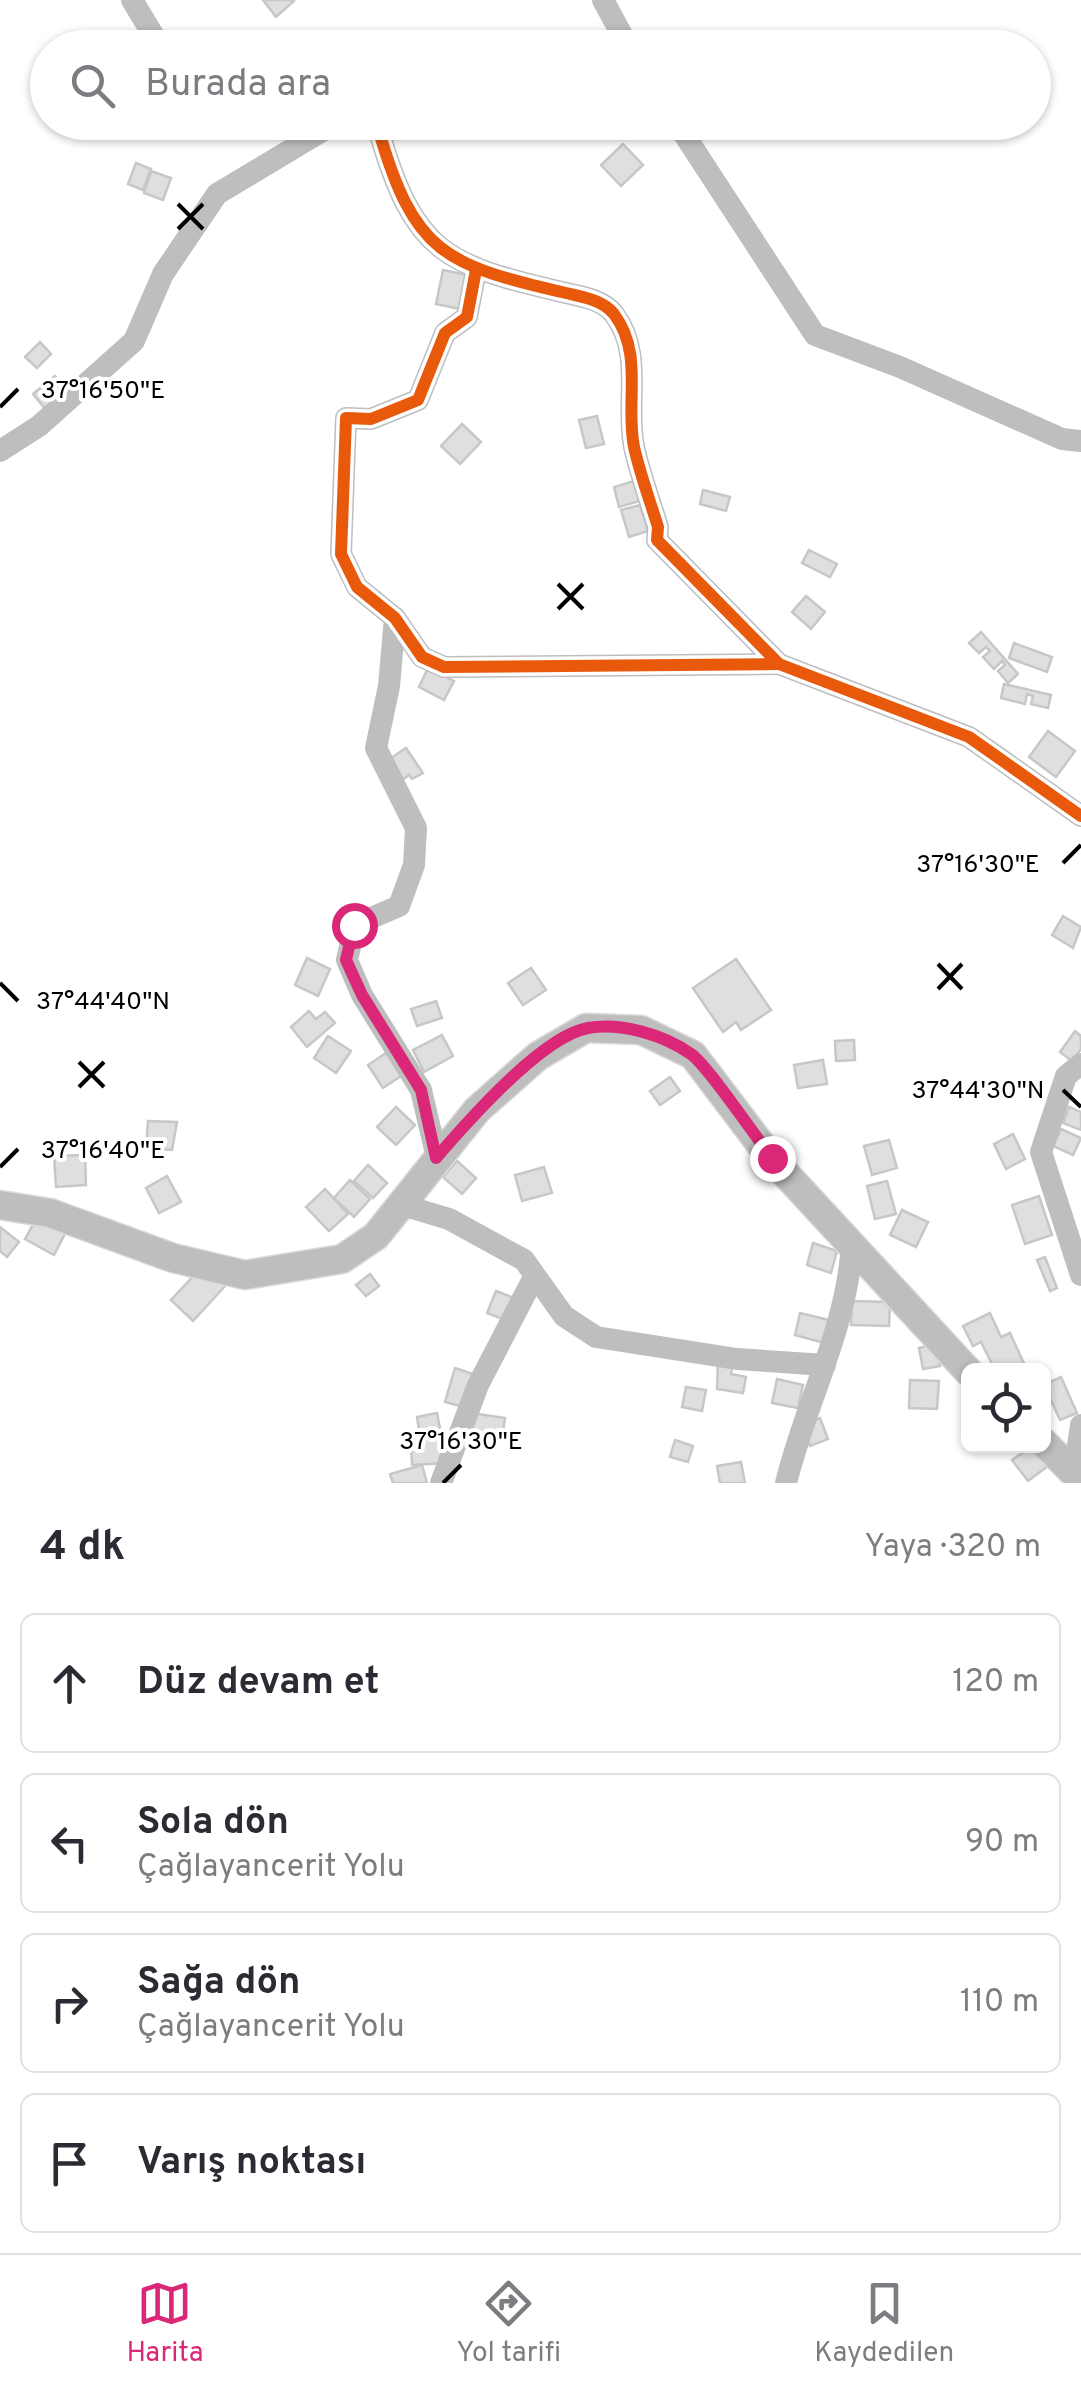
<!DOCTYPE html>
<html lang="tr">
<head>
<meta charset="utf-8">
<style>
	:root { --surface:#fff; --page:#f7f7f7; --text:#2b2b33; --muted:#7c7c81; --line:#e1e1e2; --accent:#db2777 }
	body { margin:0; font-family:Overpass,sans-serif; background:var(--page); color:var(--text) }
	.controls { position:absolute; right:30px; bottom:30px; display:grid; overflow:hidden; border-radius:15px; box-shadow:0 2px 8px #0004 }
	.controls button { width:90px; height:90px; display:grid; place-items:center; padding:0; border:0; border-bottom:2px solid var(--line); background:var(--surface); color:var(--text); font:50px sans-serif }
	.stop { position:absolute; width:30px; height:30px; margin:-22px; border:8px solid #db2777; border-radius:50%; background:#fff }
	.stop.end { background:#db2777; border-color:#fff; box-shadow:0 2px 10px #0008 }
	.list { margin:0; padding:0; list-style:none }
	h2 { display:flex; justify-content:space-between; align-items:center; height:130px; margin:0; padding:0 40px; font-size:42px }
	h2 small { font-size:32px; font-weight:400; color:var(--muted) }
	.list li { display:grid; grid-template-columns:65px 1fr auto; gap:30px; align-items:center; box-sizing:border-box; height:140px; margin:0 20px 20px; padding:0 20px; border:2px solid var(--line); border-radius:15px }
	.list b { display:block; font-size:38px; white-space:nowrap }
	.list p { margin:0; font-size:32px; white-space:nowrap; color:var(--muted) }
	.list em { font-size:32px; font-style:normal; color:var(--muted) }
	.icon { flex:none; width:55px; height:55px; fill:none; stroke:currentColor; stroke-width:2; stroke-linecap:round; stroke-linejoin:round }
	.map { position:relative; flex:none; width:1081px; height:1483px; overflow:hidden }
	.search { position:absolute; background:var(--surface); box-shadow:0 2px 8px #0004; left:30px; right:30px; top:30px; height:110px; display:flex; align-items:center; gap:25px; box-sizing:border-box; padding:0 35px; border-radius:55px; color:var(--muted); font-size:38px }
	.sheet { height:770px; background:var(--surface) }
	nav { display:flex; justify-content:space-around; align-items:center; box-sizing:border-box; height:140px; border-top:2px solid var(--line); background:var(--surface); font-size:28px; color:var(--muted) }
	nav a { display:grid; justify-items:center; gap:5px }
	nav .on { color:var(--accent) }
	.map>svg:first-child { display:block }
	.building { fill:#dfdfdf; stroke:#c7c7c7; stroke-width:2.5 }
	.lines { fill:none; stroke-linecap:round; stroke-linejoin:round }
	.major-casing { stroke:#dbdbdb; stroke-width:31 }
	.minor { stroke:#bebebe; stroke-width:22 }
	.major { stroke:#bebebe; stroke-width:28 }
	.cycleway-casing { stroke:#fff; stroke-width:19 }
	.cycleway { stroke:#e8590c; stroke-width:12 }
	.route { stroke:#db2777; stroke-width:12 }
	.ticks { fill:none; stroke:#000; stroke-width:4 }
	.ticks-label { font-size:25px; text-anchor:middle; fill:#000; stroke:#fff; stroke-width:8; stroke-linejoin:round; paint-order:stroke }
</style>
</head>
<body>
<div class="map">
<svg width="1081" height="1483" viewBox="0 0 1081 1483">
	<rect width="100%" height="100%" fill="#fff"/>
	<g class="building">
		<path d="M263,0h30l1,1 -18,16z"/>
		<path d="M623,144l20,21 -22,21 -20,-21z"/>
		<path d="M136,163l15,6 -8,21 -15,-6z"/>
		<path d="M151,171l20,7 -8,22 -19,-7z"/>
		<path d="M443,270l24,5 -7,34 -24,-5z"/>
		<path d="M40,342l11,12 -14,14 -12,-11z"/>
		<path d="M55,376l13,17 -22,17 -13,-16z"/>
		<path d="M597,416l7,28 -18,4 -7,-28z"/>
		<path d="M462,424l19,18 -21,22 -19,-18z"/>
		<path d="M634,481l6,20 -21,6 -5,-20z"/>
		<path d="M703,490l27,7 -4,14 -26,-7z"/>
		<path d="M640,505l8,26 -19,6 -8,-27z"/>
		<path d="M809,550l28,14 -7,13 -28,-14z"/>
		<path d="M806,596l19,16 -14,17 -19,-17z"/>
		<path d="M981,632l37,42 -10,9 -10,-12 7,-6 -3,-4 -8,8 -11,-12 7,-6 -4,-4 -7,6 -10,-10z"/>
		<path d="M1014,643l38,14 -5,15 -38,-14z"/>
		<path d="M428,668l26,13 -10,19 -25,-13z"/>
		<path d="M1004,684l47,11 -3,13 -17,-4 2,-8 -6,-2 -2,10 -24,-6z"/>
		<path d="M1048,731l27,20 -19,26 -27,-20z"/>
		<path d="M406,748l17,25 -11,6 -3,-4 -7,5 -14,-20z"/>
		<path d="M1063,916l18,11 -8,21 -21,-13z"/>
		<path d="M307,958l23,11 -12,27 -23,-11z"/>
		<path d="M736,959l35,51 -30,20 -5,-8 -13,10 -30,-44z"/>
		<path d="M531,968l15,22 -23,15 -15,-22z"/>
		<path d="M436,1001l6,17 -25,8 -6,-17z"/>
		<path d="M309,1011l7,8 9,-7 10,11 -28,24 -16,-20z"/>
		<path d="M1075,1031l6,5v13l-9,12 -12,-9z"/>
		<path d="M442,1035l11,21 -29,16 -11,-22z"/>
		<path d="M328,1036l23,15 -15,22 -22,-15z"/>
		<path d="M854,1040l1,20 -19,1 -1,-20z"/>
		<path d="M392,1049l15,23 -24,16 -15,-23z"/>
		<path d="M823,1060l4,24 -29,4 -4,-23z"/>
		<path d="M670,1077l10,14 -20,14 -10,-14z"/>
		<path d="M396,1107l19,18 -19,20 -19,-18z"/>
		<path d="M1069,1107l12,5v18l-18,-7z"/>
		<path d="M148,1121l29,1 -5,28 -26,-2z"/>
		<path d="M1061,1129l20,9 -8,17 -20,-9z"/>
		<path d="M1013,1134l12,25 -19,10 -12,-25z"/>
		<path d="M889,1140l8,28 -25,7 -8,-29z"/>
		<path d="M85,1155l1,30 -30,2 -2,-31z"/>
		<path d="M457,1161l19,17 -14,16 -19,-17z"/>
		<path d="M368,1165l19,18 -14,15 -19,-17z"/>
		<path d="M544,1167l8,26 -30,8 -7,-26z"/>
		<path d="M167,1176l14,26 -22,11 -13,-25z"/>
		<path d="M350,1180l20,19 -16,18 -20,-19z"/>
		<path d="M887,1181l9,33 -21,5 -8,-33z"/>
		<path d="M325,1189l23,25 -19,17 -23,-24z"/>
		<path d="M1039,1196l13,39 -27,9 -13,-39z"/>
		<path d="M902,1210l26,12 -12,25 -26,-12z"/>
		<path d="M40,1212l28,16 -14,27 -29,-16z"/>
		<path d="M0,1227l19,15 -12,15 -7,-6z"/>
		<path d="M813,1243l24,8 -6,22 -24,-8z"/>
		<path d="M1045,1257l12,31 -7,3 -13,-31z"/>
		<path d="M199,1270l28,14 -34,37 -22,-21z"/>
		<path d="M370,1274l9,12 -13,10 -10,-11z"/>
		<path d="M496,1291l18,7 -9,22 -18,-7z"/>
		<path d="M852,1301l38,1 -1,24 -38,-1z"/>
		<path d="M800,1313l29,7 -5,23 -29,-8z"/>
		<path d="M990,1313l11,24 9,-4 17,37h-32l-14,-28 -8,4 -10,-20z"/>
		<path d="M936,1344l4,22 -17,3 -4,-21z"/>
		<path d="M718,1360l15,3 -2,11 15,3 -3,16 -26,-4z"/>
		<path d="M455,1368l18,6 -10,33 -18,-5z"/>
		<path d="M1061,1377l16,36 -17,7 -16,-35z"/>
		<path d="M777,1379l26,6 -5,23 -26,-5z"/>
		<path d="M910,1380l29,1 -2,28 -28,-1z"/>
		<path d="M686,1387l20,3 -4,21 -20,-4z"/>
		<path d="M437,1413l4,20 -21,4 -3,-20z"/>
		<path d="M471,1413l34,5 -3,22 -34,-4z"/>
		<path d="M820,1418l8,21 -18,7 -8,-21z"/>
		<path d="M444,1439l2,24 -34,2 -1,-24z"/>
		<path d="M675,1440l18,6 -5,16 -18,-5z"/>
		<path d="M1032,1446l20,17 -24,18 -16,-21z"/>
		<path d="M741,1462l4,21h-25l-3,-17z"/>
		<path d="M422,1465l5,18h-34l-3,-9z"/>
	</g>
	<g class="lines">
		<g class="major-casing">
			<g id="major">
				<path d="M0,1205l50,8 123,45 72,17 97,-16 34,-23 101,-126 61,-54 48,-28 55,2 52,25 78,103 197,213"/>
				<path d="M1044,1443l37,37"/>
			</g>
		</g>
		<g class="minor">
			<path d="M132,0l29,48"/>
			<path d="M603,0l26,48"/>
			<path d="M300,122l78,6c36,126 67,137 188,165 17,4 37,7 48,21 30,40 11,88 20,133 6,27 16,54 24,80l-1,13 122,124 190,73 112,79"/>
			<path d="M676,122l139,213 85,32 162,72 19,2"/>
			<path d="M476,270l-9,47 -22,16 -27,67 -47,19 -25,-1 -5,136 16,33 38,31 27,39 22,10 335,-3"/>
			<path d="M0,451l39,-25 95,-85 29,-67 54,-80 115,-69"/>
			<path d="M395,618l-6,68 -13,62 40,80 -2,37 -15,41 -44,19 -8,35 15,35 59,95 16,68"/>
			<path d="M1081,1064l-15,12 -25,76 40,123"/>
			<path d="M399,1204l50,15 75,41 40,56 32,21 141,22 88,6"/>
			<path d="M1074,1473l7,-48"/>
			<path d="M441,1483l37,-98 56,-108"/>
			<path d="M786,1483c20,-82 62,-156 66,-241"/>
		</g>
		<use href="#major" class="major"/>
		<g class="cycleway-casing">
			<g id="cycleway">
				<path d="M300,122l78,6c36,126 67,137 188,165 17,4 37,7 48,21 30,40 11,88 20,133 6,27 16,54 24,80l-1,13 122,124 190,73 112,79"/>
				<path d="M476,270l-9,47 -22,16 -27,67 -47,19 -25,-1 -5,136 16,33 38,31 27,39 22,10 335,-3"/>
			</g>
		</g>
		<use href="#cycleway" class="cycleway"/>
	</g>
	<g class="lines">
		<path class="route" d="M354,925l-8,35 16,35 59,95 15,68c31,-36 106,-122 152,-130 33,-6 76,7 103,26 17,12 64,82 81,104"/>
	</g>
	<path class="ticks" d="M178,204l25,25M178,229l25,-25M0,407l18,-18M558,584l25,25M558,609l25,-25M1063,863l18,-18M938,964l24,25M0,983l18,18M938,989l24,-25M79,1062l25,25M79,1087l25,-25M1063,1090l18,17M0,1167l18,-18M443,1483l18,-18"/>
	<g class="ticks-label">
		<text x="103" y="398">37°16'50"E</text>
		<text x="978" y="872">37°16'30"E</text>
		<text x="103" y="1009">37°44'40"N</text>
		<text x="978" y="1098">37°44'30"N</text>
		<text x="103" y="1158">37°16'40"E</text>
		<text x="461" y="1449">37°16'30"E</text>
	</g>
</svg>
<div class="controls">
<button><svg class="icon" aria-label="locate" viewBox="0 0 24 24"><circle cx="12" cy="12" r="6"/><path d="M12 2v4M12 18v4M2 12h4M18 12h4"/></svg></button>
</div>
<div class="stop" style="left:354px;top:925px"></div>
<div class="stop end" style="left:772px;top:1158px"></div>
<div class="search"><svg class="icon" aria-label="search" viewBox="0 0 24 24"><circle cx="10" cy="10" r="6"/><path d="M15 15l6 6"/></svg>Burada ara</div>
</div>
<section class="sheet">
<h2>4 dk<small>Yaya · 320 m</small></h2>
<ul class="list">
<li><svg class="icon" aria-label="ahead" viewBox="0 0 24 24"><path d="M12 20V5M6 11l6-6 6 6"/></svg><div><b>Düz devam et</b></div><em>120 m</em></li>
<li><svg class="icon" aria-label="left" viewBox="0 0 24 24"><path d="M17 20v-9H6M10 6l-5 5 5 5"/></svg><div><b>Sola dön</b><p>Çağlayancerit Yolu</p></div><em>90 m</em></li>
<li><svg class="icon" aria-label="right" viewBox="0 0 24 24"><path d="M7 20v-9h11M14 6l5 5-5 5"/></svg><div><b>Sağa dön</b><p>Çağlayancerit Yolu</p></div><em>110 m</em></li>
<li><svg class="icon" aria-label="arrive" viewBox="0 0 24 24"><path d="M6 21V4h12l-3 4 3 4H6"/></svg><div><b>Varış noktası</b></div></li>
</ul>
</section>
<nav>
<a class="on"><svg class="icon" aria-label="map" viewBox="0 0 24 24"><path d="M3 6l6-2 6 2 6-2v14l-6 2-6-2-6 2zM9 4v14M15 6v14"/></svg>Harita</a>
<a><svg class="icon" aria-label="directions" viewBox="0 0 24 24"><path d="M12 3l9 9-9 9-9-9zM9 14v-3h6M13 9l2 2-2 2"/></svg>Yol tarifi</a>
<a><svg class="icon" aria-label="saved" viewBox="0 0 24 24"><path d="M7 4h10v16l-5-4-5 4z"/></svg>Kaydedilen</a>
</nav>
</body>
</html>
